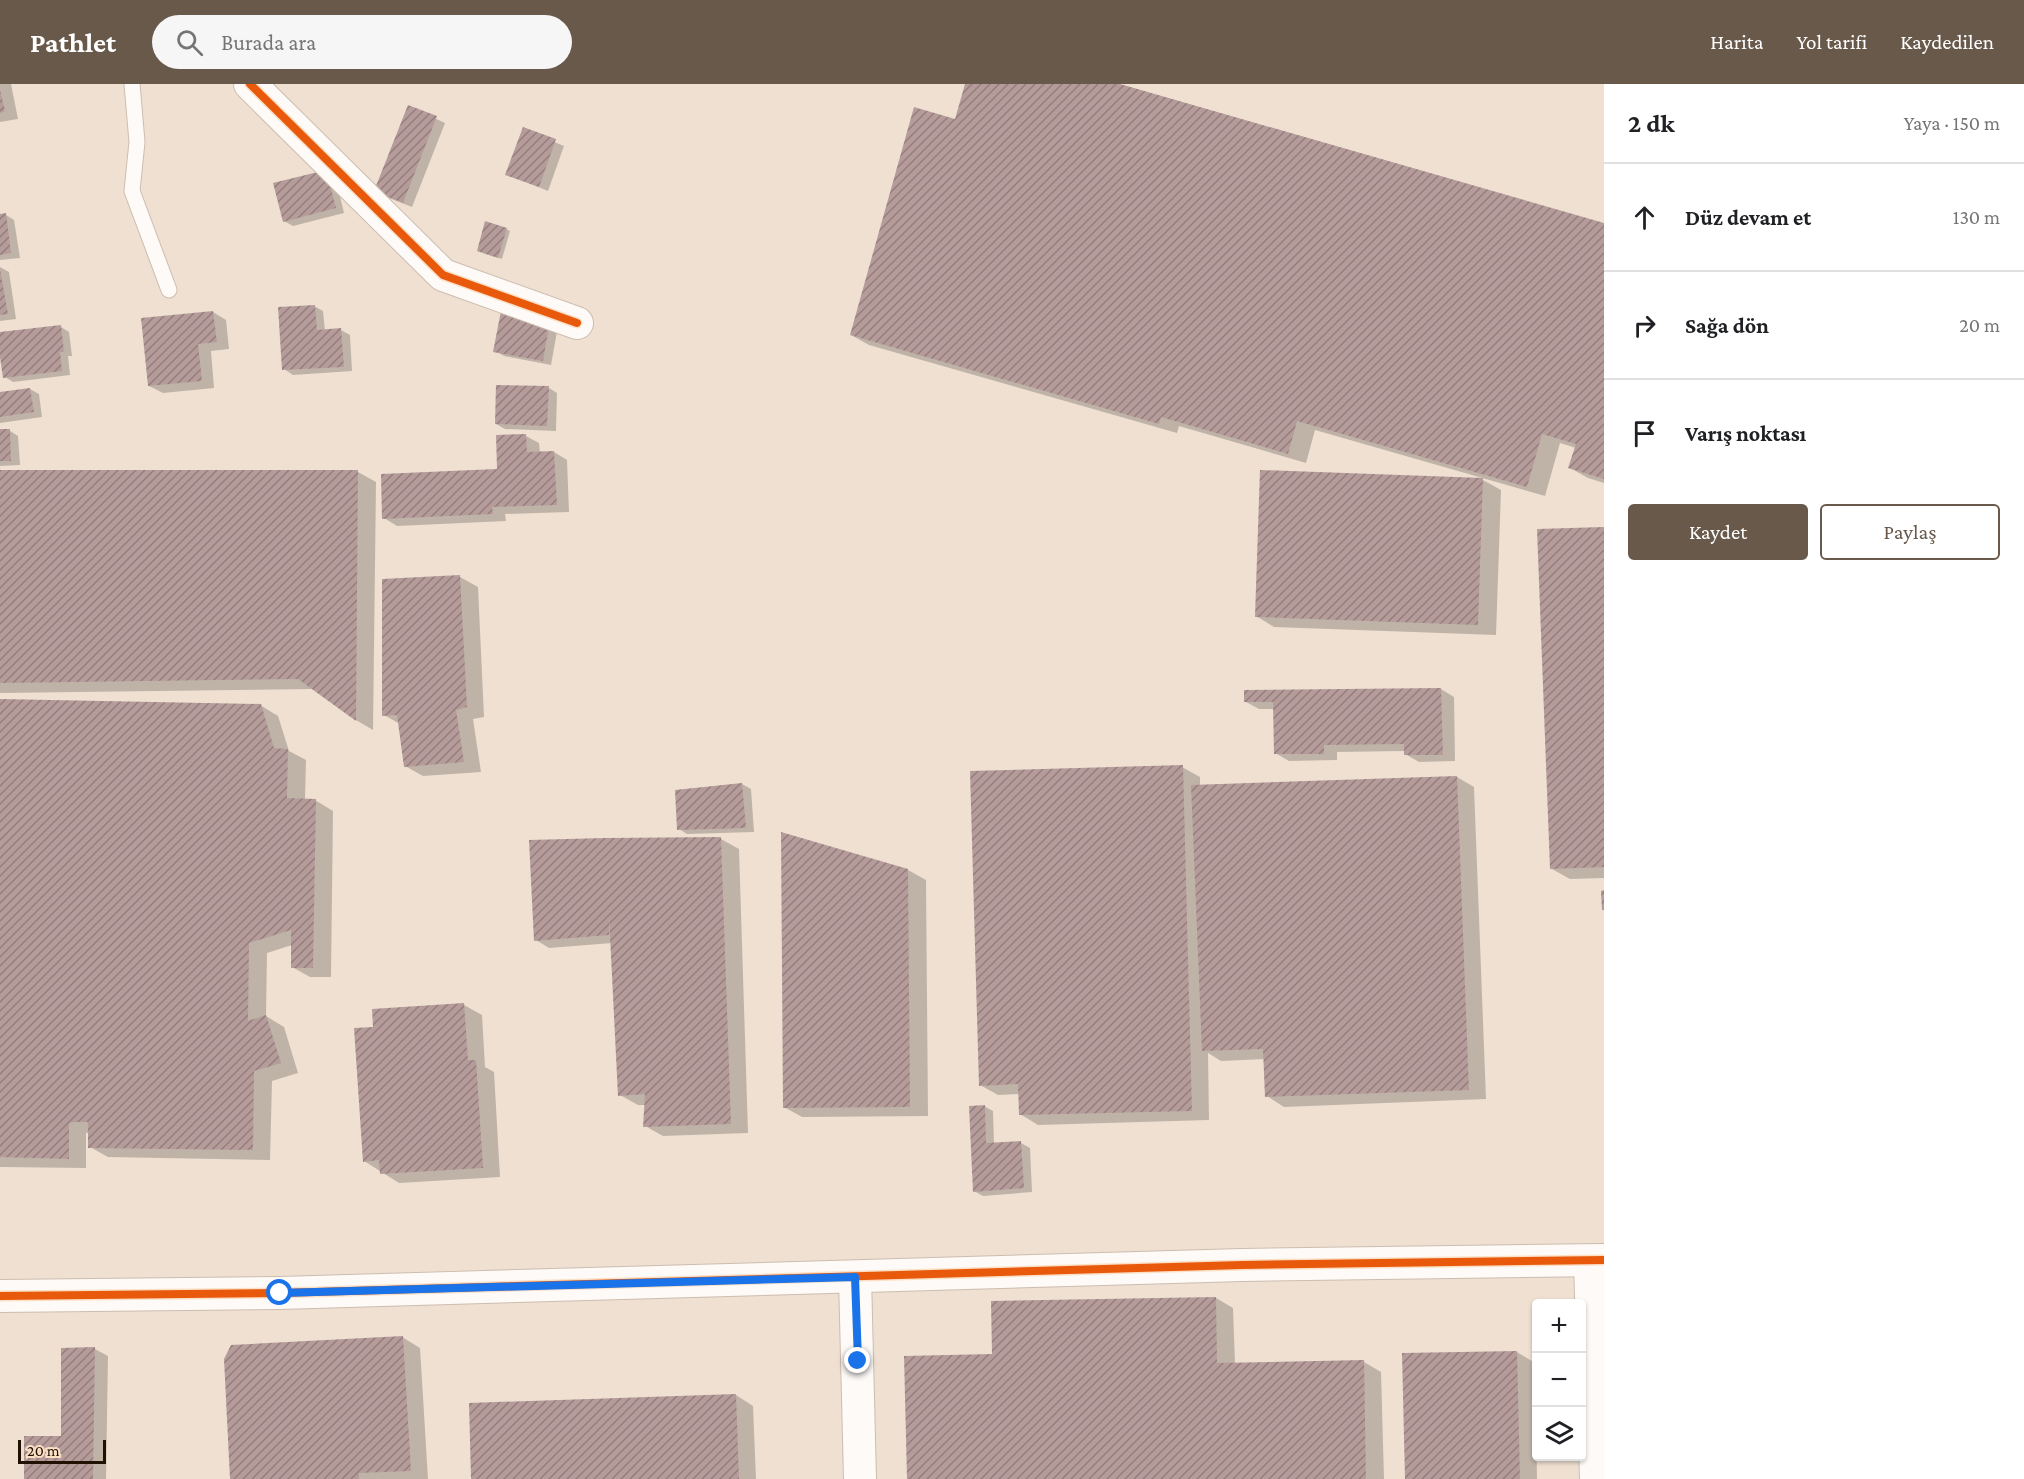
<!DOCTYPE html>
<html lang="tr">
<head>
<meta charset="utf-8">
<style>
	:root { --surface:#fff; --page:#f6f6f6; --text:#202124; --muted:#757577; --line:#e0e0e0; --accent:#68594b }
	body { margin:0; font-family:"Crimson Pro",serif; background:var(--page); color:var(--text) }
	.controls { position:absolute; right:18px; bottom:18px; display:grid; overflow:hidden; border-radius:6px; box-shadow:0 2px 4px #0004 }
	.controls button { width:54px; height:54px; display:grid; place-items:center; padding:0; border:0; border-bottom:2px solid var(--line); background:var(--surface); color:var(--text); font:30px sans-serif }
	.scale { position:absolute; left:18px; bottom:15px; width:88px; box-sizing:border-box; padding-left:6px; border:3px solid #201102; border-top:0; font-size:16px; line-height:21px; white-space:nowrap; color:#201102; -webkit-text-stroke:4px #fbe0c6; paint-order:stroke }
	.stop { position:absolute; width:18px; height:18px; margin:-14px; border:4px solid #1a73e8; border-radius:50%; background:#fff }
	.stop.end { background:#1a73e8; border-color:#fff; box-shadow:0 2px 6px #0008 }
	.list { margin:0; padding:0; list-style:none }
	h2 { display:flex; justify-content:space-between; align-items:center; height:78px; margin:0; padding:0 24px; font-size:26px }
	h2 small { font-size:20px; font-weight:400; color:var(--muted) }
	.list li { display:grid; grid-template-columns:39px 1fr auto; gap:18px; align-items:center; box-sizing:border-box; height:108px; padding:0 24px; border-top:2px solid var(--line) }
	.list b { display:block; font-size:22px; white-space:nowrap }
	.list em { font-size:20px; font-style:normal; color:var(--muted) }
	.actions { display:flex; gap:12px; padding:18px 24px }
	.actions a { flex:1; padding:14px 0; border:2px solid var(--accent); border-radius:6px; text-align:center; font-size:21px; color:var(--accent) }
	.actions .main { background:var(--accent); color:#fff }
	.icon { flex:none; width:33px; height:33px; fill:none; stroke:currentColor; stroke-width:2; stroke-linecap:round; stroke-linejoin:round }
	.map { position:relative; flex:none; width:1604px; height:1395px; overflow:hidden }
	header { display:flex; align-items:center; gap:36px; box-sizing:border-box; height:84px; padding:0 30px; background:var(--accent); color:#fff }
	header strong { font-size:28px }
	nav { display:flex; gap:33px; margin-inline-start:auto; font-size:21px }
	.search { width:420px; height:54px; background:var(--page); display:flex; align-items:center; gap:15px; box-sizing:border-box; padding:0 21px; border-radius:33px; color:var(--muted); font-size:22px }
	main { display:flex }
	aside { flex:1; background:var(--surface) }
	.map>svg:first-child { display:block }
	.shadow { fill:#0003 }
	.building { fill:url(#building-hatch) }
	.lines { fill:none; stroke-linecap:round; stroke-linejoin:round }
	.service-casing { stroke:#cdbdaf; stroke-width:17 }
	.minor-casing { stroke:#cdbdaf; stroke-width:34 }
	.service { stroke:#fdfaf8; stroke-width:15 }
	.minor { stroke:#fdfaf8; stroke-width:32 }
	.cycleway-casing { stroke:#fbe0c6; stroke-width:11 }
	.cycleway { stroke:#e8590c; stroke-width:8 }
	.route { stroke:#1a73e8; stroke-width:8 }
</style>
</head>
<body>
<header>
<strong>Pathlet</strong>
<div class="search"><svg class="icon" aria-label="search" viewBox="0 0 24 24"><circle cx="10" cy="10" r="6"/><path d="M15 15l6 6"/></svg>Burada ara</div>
<nav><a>Harita</a><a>Yol tarifi</a><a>Kaydedilen</a></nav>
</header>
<main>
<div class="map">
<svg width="1604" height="1395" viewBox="0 0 1604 1395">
	<defs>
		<pattern id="building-hatch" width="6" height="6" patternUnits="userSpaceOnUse" patternTransform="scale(1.5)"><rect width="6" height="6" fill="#b59c9b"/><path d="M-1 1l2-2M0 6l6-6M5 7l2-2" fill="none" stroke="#937e7c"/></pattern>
	</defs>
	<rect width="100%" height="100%" fill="#efe0d2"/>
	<g class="shadow">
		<path d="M0,0h11l7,35 -18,3z"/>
		<path d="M967,0h147l490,140v259l-16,-5 -18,-10 6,-20 -16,-5 -15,53 -230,-66 -9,33 -127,-37 -2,7 -308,-88 -18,-10 105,-214z"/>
		<path d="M408,22l37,17 -33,84 -28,-11z"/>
		<path d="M523,45l41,17 -16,45 -41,-17z"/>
		<path d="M335,92l9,37 -51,13 -9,-5z"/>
		<path d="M6,131l8,5 6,38 -20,2v-44z"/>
		<path d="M506,145l4,2 -8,28 -19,-6z"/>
		<path d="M0,183l9,5 7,47 -16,2z"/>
		<path d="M314,222l9,5 2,20 16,-1 9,5 2,36 -59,4 -9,-6z"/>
		<path d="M213,228l13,8 3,29 -18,2 3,37 -51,5 -14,-7z"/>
		<path d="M502,228l56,14 -7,39 -47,-9 -9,-5z"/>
		<path d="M61,243l8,5 3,24h-4l2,19 -57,7 -8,-5 -2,-18 -3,-1v-25z"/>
		<path d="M549,304l8,5 -1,38 -51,-2 -9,-5z"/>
		<path d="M30,305l9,5 3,23 -42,6v-29z"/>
		<path d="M0,347h10l8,5 2,29 -20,1z"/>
		<path d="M526,352l13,7 1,10 14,-1 13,8 2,52 -64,2 1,7 -109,5 -13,-8 115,-48z"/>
		<path d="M0,388h358l18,10 -3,248 -17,-10 -42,-31 -314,4z"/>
		<path d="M1483,396l18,10 -5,145 -222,-8 -18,-11z"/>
		<path d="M1604,444v350l-34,1 -18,-10z"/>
		<path d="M460,493l18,10 6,130 -11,2 8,53 -58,4 -18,-10 -5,-42 -16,-9z"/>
		<path d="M1441,605l13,8 1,64 -36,1 -14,-8v-3l-68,1v8l-48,1 -14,-8v-44h-16l-13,-7 -1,-10z"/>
		<path d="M0,617l260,4 18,11 11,35 17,9 -1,40h10l18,11 -2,166h-21l-18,-10v-22l-25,8 -1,63 18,11 14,46 -26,8 -2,79 -162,-3 -18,-10v-14h-4v35l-86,-1z"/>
		<path d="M1182,683l18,10v10l257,-10 17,10 12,312 -202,8 -17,-11 -2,-37 -44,2 -13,-8 1,67 -171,5 -18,-11v-20l-22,1 -18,-10z"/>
		<path d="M742,700l9,5 3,43 -67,2 -8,-5z"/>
		<path d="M721,755l18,10 9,284 -85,3 -18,-10 1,-21h-8l-18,-10 -8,-152 -63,5 -13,-8z"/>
		<path d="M908,786l18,10 2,236 -126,1 -18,-10z"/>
		<path d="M464,921l18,10 3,52 9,5 6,105 -101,6 -35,-22 10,-133z"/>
		<path d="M984,1022l9,5 1,33 27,-1 9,5 2,44 -49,4 -9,-5z"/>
		<path d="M1216,1214l17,10 2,56 129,-2 17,10 3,107h-475l84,-123z"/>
		<path d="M402,1253l18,11 8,131h-196z"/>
		<path d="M95,1265l13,7 -2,123h-81l37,-41v-88z"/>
		<path d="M1517,1268l18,11 2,116h-131l-2,-125z"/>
		<path d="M736,1311l17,11 3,73h-283z"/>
	</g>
	<g class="building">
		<path d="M965,0h155l484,139v256l-36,-11 8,-24 -34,-10 -15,53 -230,-66 -9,33 -127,-37 -2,7 -309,-89 64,-228 41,12z"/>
		<path d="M0,6l5,21 -5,2z"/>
		<path d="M408,21l29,11 -34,87 -29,-12z"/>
		<path d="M523,43l33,12 -17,48 -34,-12z"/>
		<path d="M326,86l10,38 -53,14 -10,-39z"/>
		<path d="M6,129l5,40 -11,2v-41z"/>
		<path d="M485,137l22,7 -9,30 -21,-7z"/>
		<path d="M0,185l8,45 -8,1z"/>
		<path d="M315,221l2,25 24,-2 3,39 -62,3 -4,-63z"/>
		<path d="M213,227l4,31 -19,2 4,37 -54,5 -7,-68z"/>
		<path d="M501,227l49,9 -7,41 -50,-9z"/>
		<path d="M61,241l3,27h-4l2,19 -59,7 -3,-21v-25z"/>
		<path d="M496,301l53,1 -2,40 -52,-2z"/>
		<path d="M30,304l4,24 -34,5v-25z"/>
		<path d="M0,345h10l1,32h-11z"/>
		<path d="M526,350l1,18 27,-1 3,54 -65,2 1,7 -111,5 -1,-45 116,-5 -1,-34z"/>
		<path d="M0,386h358l-2,251 -58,-42 -298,4z"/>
		<path d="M1260,386l223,8 -5,147 -223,-8z"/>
		<path d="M1604,443v340l-54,2 -13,-340z"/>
		<path d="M460,491l7,132 -11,3 8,52 -60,5 -7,-52 -15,1v-137z"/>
		<path d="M1441,604l2,67h-39v-11l-80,1v9h-50l-1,-52h-29v-12z"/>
		<path d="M0,615l261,5 13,44 14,1 -1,49 29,1 -3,169h-22v-38l-42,13 -1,78 18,-6 15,48 -27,8 -1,79 -165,-2v-26h-15l-4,1v36l-69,-2z"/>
		<path d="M1183,681l9,346 -173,4 -1,-31 -39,2 -9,-315z"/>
		<path d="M1457,692l12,314 -204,7 -2,-48 -61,2 -11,-266z"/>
		<path d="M742,699l4,45 -69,2 -2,-40z"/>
		<path d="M781,748l127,37 2,238 -127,1z"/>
		<path d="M721,753l10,287 -88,3 2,-33 -27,2 -9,-180v19l-75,6 -5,-101 76,-2z"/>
		<path d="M1604,806v20h-2l-1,-19z"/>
		<path d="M464,919l4,57h8l7,108 -103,6 -1,-14 -16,2 -9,-134 19,-1 -1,-18z"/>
		<path d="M985,1021l1,38 35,-2 3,47 -51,4 -4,-86z"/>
		<path d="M1216,1213l1,66 147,-3 2,119h-459l-3,-123 88,-2 -1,-53z"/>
		<path d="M403,1252l8,135 -52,2v6h-129l-6,-120 7,-14z"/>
		<path d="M95,1263l-2,132h-69v-43h37v-88z"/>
		<path d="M1517,1267l3,128h-115l-3,-126z"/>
		<path d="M736,1310l3,85h-268l-2,-76z"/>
	</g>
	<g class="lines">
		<g class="service-casing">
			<path id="service" d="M132,0l5,58 -5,49 37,99"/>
		</g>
		<g class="minor-casing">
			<g id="minor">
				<path d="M250,0l193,191 134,48"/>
				<path d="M1590,1177l6,218"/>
				<path d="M855,1193l5,202"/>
				<path d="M0,1212l280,-3 962,-28 362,-5"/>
			</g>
		</g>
		<use href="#service" class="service"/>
		<use href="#minor" class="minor"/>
		<g class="cycleway-casing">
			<g id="cycleway">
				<path d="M250,0l193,191 134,48"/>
				<path d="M0,1212l280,-3 962,-28 362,-5"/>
			</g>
		</g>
		<use href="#cycleway" class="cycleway"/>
	</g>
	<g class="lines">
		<path class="route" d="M280,1209l575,-16 3,84"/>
	</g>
</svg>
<div class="controls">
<button>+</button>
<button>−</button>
<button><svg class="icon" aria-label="layers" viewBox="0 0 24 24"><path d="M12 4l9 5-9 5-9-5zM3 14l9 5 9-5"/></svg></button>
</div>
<div class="scale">20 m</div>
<div class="stop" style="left:280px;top:1209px"></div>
<div class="stop end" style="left:858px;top:1277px"></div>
</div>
<aside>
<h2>2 dk<small>Yaya · 150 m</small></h2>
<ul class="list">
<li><svg class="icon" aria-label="ahead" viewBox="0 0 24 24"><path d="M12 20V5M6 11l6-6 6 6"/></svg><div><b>Düz devam et</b></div><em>130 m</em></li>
<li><svg class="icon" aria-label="right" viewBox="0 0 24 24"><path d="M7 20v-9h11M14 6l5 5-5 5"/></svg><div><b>Sağa dön</b></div><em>20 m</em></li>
<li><svg class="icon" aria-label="arrive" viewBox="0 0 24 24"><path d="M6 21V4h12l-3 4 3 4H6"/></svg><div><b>Varış noktası</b></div></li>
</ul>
<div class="actions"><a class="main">Kaydet</a><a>Paylaş</a></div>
</aside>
</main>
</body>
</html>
